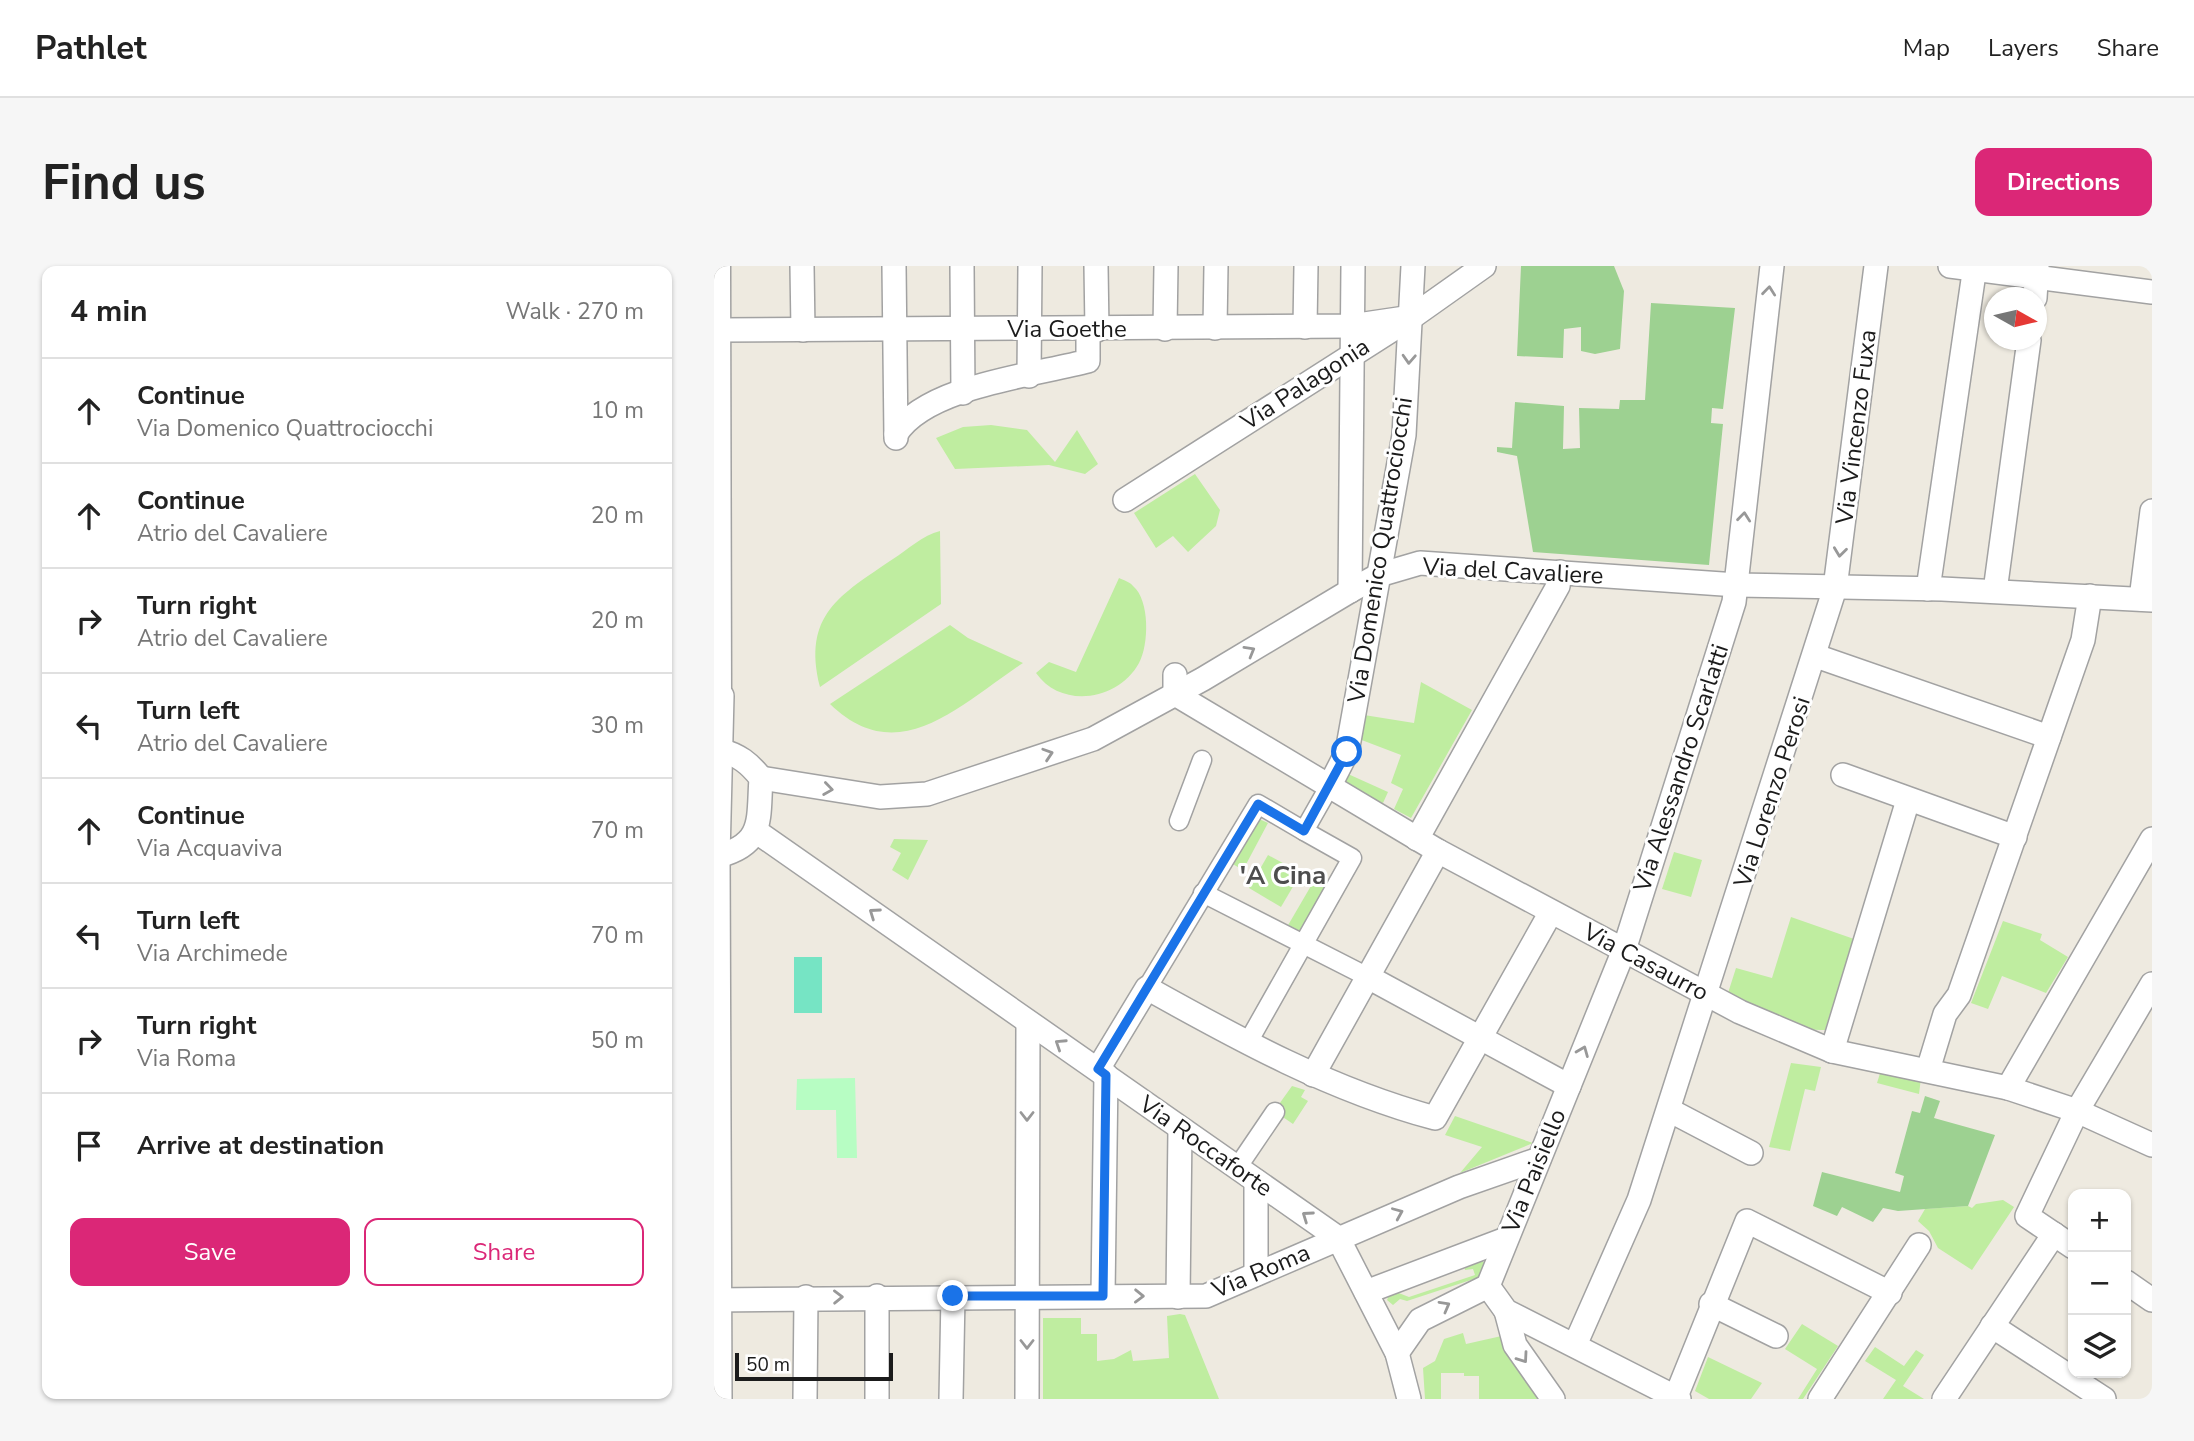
<!DOCTYPE html>
<html lang="en">
<head>
<meta charset="utf-8">
<style>
	:root { --surface:#fff; --page:#f6f6f6; --text:#222; --muted:#767676; --line:#e0e0e0; --accent:#db2777 }
	body { margin:0; font-family:"Nunito Sans",sans-serif; background:var(--page); color:var(--text) }
	.controls { position:absolute; right:21px; bottom:21px; display:grid; overflow:hidden; border-radius:14px; box-shadow:0 2px 5px #0004 }
	.controls button { width:63px; height:63px; display:grid; place-items:center; padding:0; border:0; border-bottom:2px solid var(--line); background:var(--surface); color:var(--text); font:35px sans-serif }
	.compass { position:absolute; left:1270px; top:21px; width:63px; height:63px; border-radius:50%; background:var(--surface); box-shadow:0 2px 5px #0004; rotate:98deg }
	.scale { position:absolute; left:21px; bottom:18px; width:158px; box-sizing:border-box; padding-left:7px; border:4px solid #1b1b1b; border-top:0; font-size:19px; line-height:24px; white-space:nowrap; color:#1b1b1b; -webkit-text-stroke:5px #fff; paint-order:stroke }
	.stop { position:absolute; width:21px; height:21px; margin:-16px; border:5px solid #1a73e8; border-radius:50%; background:#fff }
	.stop.end { background:#1a73e8; border-color:#fff; box-shadow:0 2px 7px #0008 }
	.list { margin:0; padding:0; list-style:none }
	h2 { display:flex; justify-content:space-between; align-items:center; height:91px; margin:0; padding:0 28px; font-size:30px }
	h2 small { font-size:23px; font-weight:400; color:var(--muted) }
	.list li { display:grid; grid-template-columns:46px 1fr auto; gap:21px; align-items:center; box-sizing:border-box; height:105px; padding:0 28px; border-top:2px solid var(--line) }
	.list b { display:block; font-size:26px; white-space:nowrap }
	.list p { margin:0; font-size:23px; white-space:nowrap; color:var(--muted) }
	.list em { font-size:23px; font-style:normal; color:var(--muted) }
	.actions { display:flex; gap:14px; padding:21px 28px }
	.actions a { flex:1; padding:16px 0; border:2px solid var(--accent); border-radius:14px; text-align:center; font-size:24px; color:var(--accent) }
	.actions .main { background:var(--accent); color:#fff }
	.icon { flex:none; width:38px; height:38px; fill:none; stroke:currentColor; stroke-width:2; stroke-linecap:round; stroke-linejoin:round }
	.map { position:relative; flex:none; width:1438px; height:1133px; overflow:hidden; border-radius:14px }
	header { display:flex; align-items:center; gap:42px; box-sizing:border-box; height:98px; padding:0 35px; background:var(--surface); border-bottom:2px solid var(--line) }
	header strong { font-size:33px }
	nav { display:flex; gap:38px; margin-inline-start:auto; font-size:24px }
	.intro { display:flex; align-items:center; justify-content:space-between; box-sizing:border-box; height:168px; padding:0 42px }
	h1 { margin:0; font-size:49px }
	.button { padding:18px 32px; border-radius:14px; background:var(--accent); color:#fff; font-size:24px; font-weight:700 }
	main { display:flex; gap:42px; padding:0 42px }
	aside { flex:1; background:var(--surface); border-radius:14px; box-shadow:0 2px 5px #0004 }
	.map>svg:first-child { display:block }
	.grass { fill:#bfeda0 }
	.forest { fill:#9dd191 }
	.park { fill:#b7fdc3 }
	.pitch { fill:#76e4c4 }
	.lines { fill:none; stroke-linecap:round; stroke-linejoin:round }
	.pedestrian-casing { stroke:#a2a2a2; stroke-width:21 }
	.minor-casing { stroke:#a2a2a2; stroke-width:26 }
	.pedestrian { stroke:#fff; stroke-width:18 }
	.minor { stroke:#fff; stroke-width:23 }
	.oneway { stroke:#989898 }
	.route { stroke:#1a73e8; stroke-width:9 }
	.labels { text-anchor:middle; stroke-width:6; stroke-linejoin:round; paint-order:stroke }
	.street-label { font-size:24px; fill:#1b1b1b; stroke:#fff }
	.neighbourhood-label { font-size:26px; font-weight:bold; fill:#4e4e4e; stroke:#fff }
</style>
</head>
<body>
<header>
<strong>Pathlet</strong>
<nav><a>Map</a><a>Layers</a><a>Share</a></nav>
</header>
<div class="intro"><h1>Find us</h1><a class="button">Directions</a></div>
<main>
<aside>
<h2>4 min<small>Walk · 270 m</small></h2>
<ul class="list">
<li><svg class="icon" aria-label="ahead" viewBox="0 0 24 24"><path d="M12 20V5M6 11l6-6 6 6"/></svg><div><b>Continue</b><p>Via Domenico Quattrociocchi</p></div><em>10 m</em></li>
<li><svg class="icon" aria-label="ahead" viewBox="0 0 24 24"><path d="M12 20V5M6 11l6-6 6 6"/></svg><div><b>Continue</b><p>Atrio del Cavaliere</p></div><em>20 m</em></li>
<li><svg class="icon" aria-label="right" viewBox="0 0 24 24"><path d="M7 20v-9h11M14 6l5 5-5 5"/></svg><div><b>Turn right</b><p>Atrio del Cavaliere</p></div><em>20 m</em></li>
<li><svg class="icon" aria-label="left" viewBox="0 0 24 24"><path d="M17 20v-9H6M10 6l-5 5 5 5"/></svg><div><b>Turn left</b><p>Atrio del Cavaliere</p></div><em>30 m</em></li>
<li><svg class="icon" aria-label="ahead" viewBox="0 0 24 24"><path d="M12 20V5M6 11l6-6 6 6"/></svg><div><b>Continue</b><p>Via Acquaviva</p></div><em>70 m</em></li>
<li><svg class="icon" aria-label="left" viewBox="0 0 24 24"><path d="M17 20v-9H6M10 6l-5 5 5 5"/></svg><div><b>Turn left</b><p>Via Archimede</p></div><em>70 m</em></li>
<li><svg class="icon" aria-label="right" viewBox="0 0 24 24"><path d="M7 20v-9h11M14 6l5 5-5 5"/></svg><div><b>Turn right</b><p>Via Roma</p></div><em>50 m</em></li>
<li><svg class="icon" aria-label="arrive" viewBox="0 0 24 24"><path d="M6 21V4h12l-3 4 3 4H6"/></svg><div><b>Arrive at destination</b></div></li>
</ul>
<div class="actions"><a class="main">Save</a><a>Share</a></div>
</aside>
<div class="map">
<svg width="1438" height="1133" viewBox="0 0 1438 1133">
	<rect width="100%" height="100%" fill="#eeeae0"/>
	<g class="grass">
		<path d="M277,159l36,5 28,32 22,-32 21,34 -13,10 -36,-9 -94,4 -19,-31 27,-11z"/>
		<path d="M481,208l25,36 -4,16 -28,26 -15,-16 -17,12 -22,-35z"/>
		<path d="M226,265l1,73 -121,83c-18,-72 20,-92 73,-128 14,-9 30,-24 47,-28z"/>
		<path d="M405,312c4,2 11,4 14,8 17,14 16,59 6,77 -20,37 -77,47 -103,10l13,-11 27,10z"/>
		<path d="M236,359l18,13 55,25c-62,41 -124,108 -193,41z"/>
		<path d="M707,416l51,28 -61,108 -17,-9 9,-20 -12,-6 10,-28 -42,-16 5,-24 50,8z"/>
		<path d="M634,508l40,18 -5,11 -41,-18z"/>
		<path d="M543,552l11,5 -25,47 -12,-7z"/>
		<path d="M180,573l34,1 -20,40 -16,-10 9,-17 -11,-6z"/>
		<path d="M960,586l28,8 -11,37 -29,-8z"/>
		<path d="M554,589l33,18 -20,34 -32,-19z"/>
		<path d="M601,613l11,6 -27,49 -12,-7z"/>
		<path d="M1077,651l63,22 -29,91c-36,2 -66,-21 -97,-37l8,-25 36,10z"/>
		<path d="M1289,655l39,13 -2,6 28,17 -22,36 -44,-17 -14,33 -17,-6z"/>
		<path d="M1077,797l30,4 -6,24 -10,-2 -15,62 -21,-4z"/>
		<path d="M1168,801l39,11 -2,16 -42,-11z"/>
		<path d="M578,820l13,4 -4,7 7,4 -15,23 -16,-11v-6z"/>
		<path d="M741,850l78,27 -73,30 22,-26 -37,-12z"/>
		<path d="M1289,934l11,7 -42,63 -34,-22 -9,-17 -11,-10 7,-12 43,-3 4,2 4,-4z"/>
		<path d="M767,993l6,7 -1,9 -79,26 -7,-2 -7,6 -6,-5 4,-10 18,7 66,-22 -2,-6 -8,1 -1,-9z"/>
		<path d="M466,1048l5,1 34,84h-176v-81h38v16h16v27l17,-2 17,-9 2,11 36,-3 -2,-42z"/>
		<path d="M1088,1058l36,22 -35,53h-5l19,-30 -32,-20z"/>
		<path d="M749,1067l3,11 40,-9 40,64h-67v-23h-15v-3h-23v26h-16l-2,-31 12,-7 9,-22z"/>
		<path d="M1161,1081l29,19 12,-16 8,5 -21,31 21,13h-41l13,-19 -31,-19z"/>
		<path d="M994,1091l54,26 -11,16h-42l-14,-8z"/>
	</g>
	<g class="forest">
		<path d="M807,0h93l10,25 -4,58 -25,5 -14,-3v-24l-17,2 -1,29 -46,-2z"/>
		<path d="M937,37l84,5 -12,101 -11,-1 -1,15 12,1 -14,141 -176,-13 -16,-96 -20,-4v-5l15,1 3,-46 49,4 -1,43 17,-1 -1,-40 40,1 1,-9h25z"/>
		<path d="M1211,830l15,5 -6,17 61,17 -27,71 -70,5 -15,-3 -10,14 -31,-15 -5,9 -24,-10 9,-34 78,20 4,-16 -9,-3 17,-62 8,2z"/>
	</g>
	<path class="park" d="M141,812l2,80h-20l-1,-48h-40l1,-31z"/>
	<rect class="pitch" x="80" y="691" width="28" height="56"/>
	<g class="lines">
		<g class="pedestrian-casing">
			<g id="pedestrian">
				<path d="M7,0l1,430"/>
				<path d="M465,555l23,-61"/>
				<path d="M489,627l165,84"/>
				<path d="M433,722l111,-184 46,27 25,-44"/>
				<path d="M533,778l105,-186 -48,-27"/>
				<path d="M523,902l38,-56"/>
			</g>
		</g>
		<g class="minor-casing">
			<g id="minor">
				<path d="M88,0l1,64"/>
				<path d="M180,0l2,172"/>
				<path d="M248,0l1,127"/>
				<path d="M382,0l1,64"/>
				<path d="M1236,0l202,26"/>
				<path d="M1321,32l2,-32"/>
				<path d="M591,61l1,-61"/>
				<path d="M501,62l1,-62"/>
				<path d="M451,63l1,-63"/>
				<path d="M7,64l630,-4 61,-9"/>
				<path d="M315,110l1,-110"/>
				<path d="M182,168c30,-48 139,-59 192,-73v-31"/>
				<path d="M411,234l287,-183 72,-51"/>
				<path d="M1214,323l47,-323"/>
				<path d="M636,325l3,-325"/>
				<path d="M1281,325l34,-251"/>
				<path d="M1427,333l11,-88"/>
				<path d="M1102,390l233,81"/>
				<path d="M461,409v19l263,157 302,161 92,39 176,37 69,23 75,34"/>
				<path d="M0,430h8l-4,160 2,543"/>
				<path d="M1129,509l172,62"/>
				<path d="M47,512l119,19 47,-3 166,-55 110,-60 147,-88 29,-16 41,-12 317,22 205,4 210,11"/>
				<path d="M615,521l18,-35 57,-317 9,-169"/>
				<path d="M43,566l581,406 59,115 12,46"/>
				<path d="M703,573l141,-253 2,-14"/>
				<path d="M4,590c47,-12 40,-37 43,-78 -12,-15 -22,-23 -41,-28"/>
				<path d="M654,711l201,109"/>
				<path d="M1118,785l76,-251"/>
				<path d="M384,803l49,-81c93,52 184,102 288,130l116,-206"/>
				<path d="M1214,804l17,-56 14,-19 124,-355 7,-44"/>
				<path d="M599,809l125,-224"/>
				<path d="M1294,822l144,-249"/>
				<path d="M955,844l82,43"/>
				<path d="M1359,981l-46,-31 50,-105 75,-127"/>
				<path d="M542,1008v-93"/>
				<path d="M1412,1016l26,18"/>
				<path d="M774,1020l18,25 173,88"/>
				<path d="M652,1026l140,-53"/>
				<path d="M389,1029l3,-220"/>
				<path d="M163,1030v103"/>
				<path d="M464,1031l2,-168"/>
				<path d="M0,1034l492,-4 253,-109 80,-28"/>
				<path d="M997,1038l65,32"/>
				<path d="M792,1045l9,34 38,54"/>
				<path d="M1278,1060l112,73"/>
				<path d="M861,1079l64,-145 196,-612 41,-322"/>
				<path d="M683,1087l23,-33 68,-34 136,-336 110,-348 38,-336"/>
				<path d="M91,1133l1,-102"/>
				<path d="M237,1133l2,-103"/>
				<path d="M313,1133l1,-376"/>
				<path d="M961,1133l72,-178 143,72"/>
				<path d="M1106,1133l99,-154"/>
				<path d="M1230,1133l110,-165"/>
			</g>
		</g>
		<use href="#pedestrian" class="pedestrian"/>
		<use href="#minor" class="minor"/>
	</g>
	<defs><path id="oneway-chevron" d="M-2-3.5L2.5 0L-2 3.5" fill="none" stroke-width="1.6" stroke-linecap="round" stroke-linejoin="round" transform="scale(1.75)"/></defs>
	<g class="oneway">
		<use href="#oneway-chevron" transform="translate(1055 25) rotate(-84)"/>
		<use href="#oneway-chevron" transform="translate(695 93) rotate(93)"/>
		<use href="#oneway-chevron" transform="translate(1030 251) rotate(-84)"/>
		<use href="#oneway-chevron" transform="translate(1126 286) rotate(97)"/>
		<use href="#oneway-chevron" transform="translate(536 385) rotate(-30)"/>
		<use href="#oneway-chevron" transform="translate(334 488) rotate(-18)"/>
		<use href="#oneway-chevron" transform="translate(114 523) rotate(8)"/>
		<use href="#oneway-chevron" transform="translate(160 647) rotate(-145)"/>
		<use href="#oneway-chevron" transform="translate(346 778) rotate(-147)"/>
		<use href="#oneway-chevron" transform="translate(869 785) rotate(-68)"/>
		<use href="#oneway-chevron" transform="translate(313 850) rotate(90)"/>
		<use href="#oneway-chevron" transform="translate(684 947) rotate(-23)"/>
		<use href="#oneway-chevron" transform="translate(593 950) rotate(-145)"/>
		<use href="#oneway-chevron" transform="translate(425 1030) rotate(1)"/>
		<use href="#oneway-chevron" transform="translate(124 1031) rotate(-1)"/>
		<use href="#oneway-chevron" transform="translate(731 1040) rotate(-29)"/>
		<use href="#oneway-chevron" transform="translate(313 1078) rotate(90)"/>
		<use href="#oneway-chevron" transform="translate(809 1092) rotate(55)"/>
	</g>
	<g class="lines">
		<path class="route" d="M239,1030h150l3,-221 -8,-6 160,-265 46,27 43,-79"/>
	</g>
	<g class="labels">
		<g class="street-label">
			<text x="353" y="71">Via Goethe</text>
			<text transform="translate(591 118) rotate(-33)" y="8">Via Palagonia</text>
			<text transform="translate(1142 161) rotate(-83)" y="8">Via Vincenzo Fuxa</text>
			<text transform="translate(666 284) rotate(-81)" y="8">Via Domenico Quattrociocchi</text>
			<text transform="translate(799 305) rotate(3)" y="8">Via del Cavaliere</text>
			<text transform="translate(967 502) rotate(-72)" y="8">Via Alessandro Scarlatti</text>
			<text transform="translate(1058 526) rotate(-72)" y="8">Via Lorenzo Perosi</text>
			<text transform="translate(932 696) rotate(28)" y="8">Via Casaurro</text>
			<text transform="translate(492 880) rotate(35)" y="8">Via Roccaforte</text>
			<text transform="translate(820 905) rotate(-68)" y="8">Via Paisiello</text>
			<text transform="translate(547 1005) rotate(-23)" y="8">Via Roma</text>
		</g>
		<g class="neighbourhood-label">
			<text x="569" y="618">'A Cina</text>
		</g>
	</g>
</svg>
<div class="controls">
<button>+</button>
<button>−</button>
<button><svg class="icon" aria-label="layers" viewBox="0 0 24 24"><path d="M12 4l9 5-9 5-9-5zM3 14l9 5 9-5"/></svg></button>
</div>
<svg class="compass" viewBox="-18 -18 36 36"><path d="M0-13l5 13h-10z" fill="#e53935"/><path d="M0 13l5-13h-10z" fill="#767676"/></svg>
<div class="scale">50 m</div>
<div class="stop" style="left:633px;top:486px"></div>
<div class="stop end" style="left:239px;top:1030px"></div>
</div>
</main>
</body>
</html>
